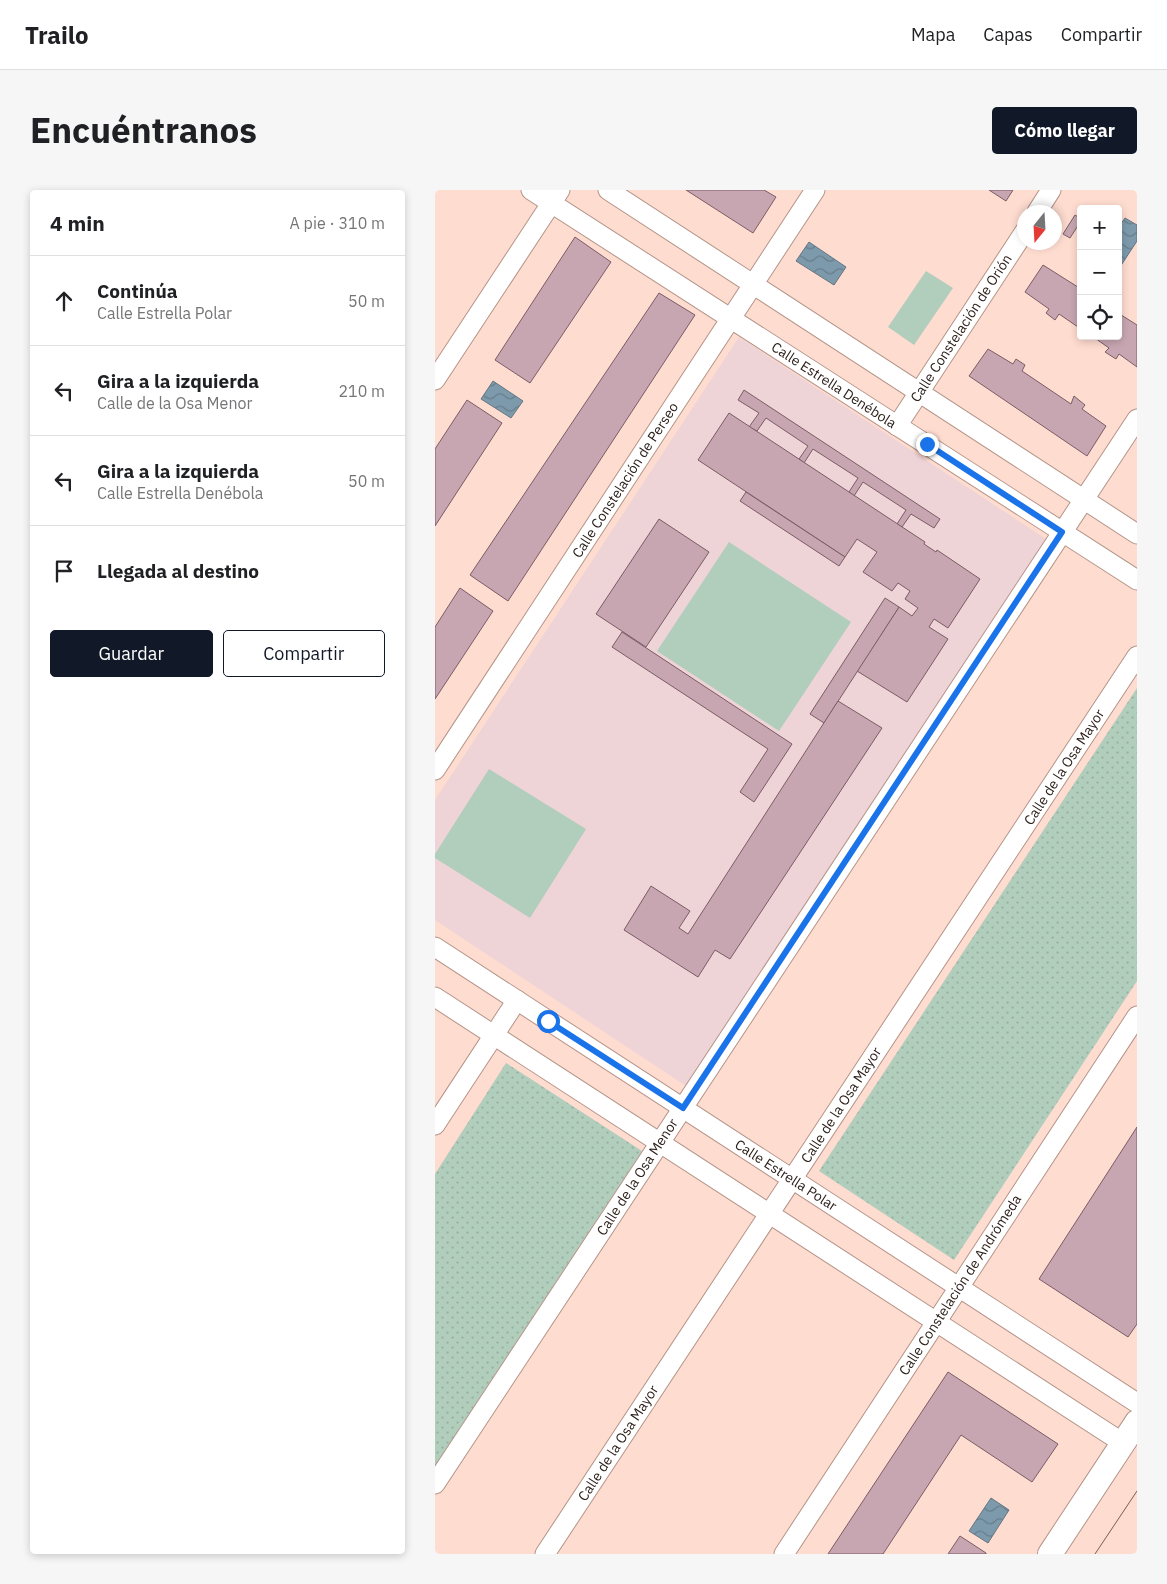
<!DOCTYPE html>
<html lang="es">
<head>
<meta charset="utf-8">
<style>
	:root { --surface:#fff; --page:#f6f6f6; --text:#202124; --muted:#757577; --line:#e0e0e0; --accent:#111827 }
	body { margin:0; font-family:"IBM Plex Sans",sans-serif; background:var(--page); color:var(--text) }
	.controls { position:absolute; right:15px; top:15px; display:grid; overflow:hidden; border-radius:5px; box-shadow:0 2px 8px #0003 }
	.controls button { width:45px; height:45px; display:grid; place-items:center; padding:0; border:0; border-bottom:1px solid var(--line); background:var(--surface); color:var(--text); font:25px sans-serif }
	.compass { position:absolute; left:582px; top:15px; width:45px; height:45px; border-radius:50%; background:var(--surface); box-shadow:0 2px 8px #0003; rotate:198deg }
	.stop { position:absolute; width:15px; height:15px; margin:-11px; border:4px solid #1a73e8; border-radius:50%; background:#fff }
	.stop.end { background:#1a73e8; border-color:#fff; box-shadow:0 1px 5px #0008 }
	.list { margin:0; padding:0; list-style:none }
	h2 { display:flex; justify-content:space-between; align-items:center; height:65px; margin:0; padding:0 20px; font-size:21px }
	h2 small { font-size:16px; font-weight:400; color:var(--muted) }
	.list li { display:grid; grid-template-columns:32px 1fr auto; gap:15px; align-items:center; box-sizing:border-box; height:90px; padding:0 20px; border-top:1px solid var(--line) }
	.list b { display:block; font-size:19px; white-space:nowrap }
	.list p { margin:0; font-size:16px; white-space:nowrap; color:var(--muted) }
	.list em { font-size:16px; font-style:normal; color:var(--muted) }
	.actions { display:flex; gap:10px; padding:15px 20px }
	.actions a { flex:1; padding:11px 0; border:1px solid var(--accent); border-radius:5px; text-align:center; font-size:18px; color:var(--accent) }
	.actions .main { background:var(--accent); color:#fff }
	.icon { flex:none; width:28px; height:28px; fill:none; stroke:currentColor; stroke-width:2; stroke-linecap:round; stroke-linejoin:round }
	.map { position:relative; flex:none; width:702px; height:1364px; overflow:hidden; border-radius:5px }
	header { display:flex; align-items:center; gap:30px; box-sizing:border-box; height:70px; padding:0 25px; background:var(--surface); border-bottom:1px solid var(--line) }
	header strong { font-size:24px }
	nav { display:flex; gap:28px; margin-inline-start:auto; font-size:18px }
	.intro { display:flex; align-items:center; justify-content:space-between; box-sizing:border-box; height:120px; padding:0 30px }
	h1 { margin:0; font-size:35px }
	.button { padding:12px 22px; border-radius:5px; background:var(--accent); color:#fff; font-size:18px; font-weight:700 }
	main { display:flex; gap:30px; padding:0 30px }
	aside { flex:1; background:var(--surface); border-radius:5px; box-shadow:0 2px 8px #0003 }
	.map>svg:first-child { display:block }
	.education { fill:#eed3d7 }
	.green { fill:url(#green-dots) }
	.pitch { fill:#b1cdbc }
	.water { fill:url(#water-waves); stroke:#657580 }
	.building { fill:#c7a6b1; stroke:#7a5c66 }
	.lines { fill:none; stroke-linecap:round; stroke-linejoin:round }
	.minor-casing { stroke:#b49488; stroke-width:21 }
	.tertiary-casing { stroke:#b49488; stroke-width:26 }
	.minor { stroke:#fff; stroke-width:19 }
	.tertiary { stroke:#fff; stroke-width:24 }
	.tram { stroke:#735f57; stroke-width:1 }
	.route { stroke:#1a73e8; stroke-width:6 }
	.labels { text-anchor:middle; stroke-width:4.5; stroke-linejoin:round; paint-order:stroke }
	.street-label { font-size:14px; fill:#2c201b; stroke:#fff }
</style>
</head>
<body>
<header>
<strong>Trailo</strong>
<nav><a>Mapa</a><a>Capas</a><a>Compartir</a></nav>
</header>
<div class="intro"><h1>Encuéntranos</h1><a class="button">Cómo llegar</a></div>
<main>
<aside>
<h2>4 min<small>A pie · 310 m</small></h2>
<ul class="list">
<li><svg class="icon" aria-label="ahead" viewBox="0 0 24 24"><path d="M12 20V5M6 11l6-6 6 6"/></svg><div><b>Continúa</b><p>Calle Estrella Polar</p></div><em>50 m</em></li>
<li><svg class="icon" aria-label="left" viewBox="0 0 24 24"><path d="M17 20v-9H6M10 6l-5 5 5 5"/></svg><div><b>Gira a la izquierda</b><p>Calle de la Osa Menor</p></div><em>210 m</em></li>
<li><svg class="icon" aria-label="left" viewBox="0 0 24 24"><path d="M17 20v-9H6M10 6l-5 5 5 5"/></svg><div><b>Gira a la izquierda</b><p>Calle Estrella Denébola</p></div><em>50 m</em></li>
<li><svg class="icon" aria-label="arrive" viewBox="0 0 24 24"><path d="M6 21V4h12l-3 4 3 4H6"/></svg><div><b>Llegada al destino</b></div></li>
</ul>
<div class="actions"><a class="main">Guardar</a><a>Compartir</a></div>
</aside>
<div class="map">
<svg width="702" height="1364" viewBox="0 0 702 1364">
	<defs>
		<pattern id="green-dots" width="8" height="8" patternUnits="userSpaceOnUse" patternTransform="scale(1.25)"><rect width="8" height="8" fill="#b1cdbc"/><path d="M2 2h.1M6 6h.1" fill="none" stroke="#98b0a1" stroke-width="1.8" stroke-linecap="round"/></pattern>
		<pattern id="water-waves" width="16" height="10" patternUnits="userSpaceOnUse" patternTransform="scale(1.25)"><rect width="16" height="10" fill="#7d9aac"/><path d="M0 5q4-4 8 0t8 0" fill="none" stroke="#677d8b"/></pattern>
	</defs>
	<rect width="100%" height="100%" fill="#ffdcd0"/>
	<path class="education" d="M304,147l307,202 -360,547 -251,-166v-120z"/>
	<g class="green">
		<path d="M702,498v293l-183,279 -135,-89z"/>
		<path d="M71,873l136,88 -207,315v-292z"/>
	</g>
	<g class="pitch">
		<path d="M491,81l27,17 -39,57 -26,-18z"/>
		<path d="M294,352l122,80 -72,109 -122,-80z"/>
		<path d="M54,579l97,60 -56,89 -95,-60v-4z"/>
	</g>
	<g class="water">
		<path d="M690,28l12,7v16l-17,26 -2,-1v-38z"/>
		<path d="M374,52l37,25 -12,18 -38,-24z"/>
		<path d="M58,191l30,20 -12,17 -30,-19z"/>
		<path d="M556,1308l18,12 -21,33 -19,-12z"/>
	</g>
	<g class="building">
		<path d="M251,0h78l12,7 -23,36z"/>
		<path d="M554,0h24l-7,11z"/>
		<path d="M640,25l6,4v2l-11,17 -7,-4z"/>
		<path d="M140,47l36,25 -81,121 -35,-23z"/>
		<path d="M608,75l38,24v40l-22,-15 -4,6 -9,-7 3,-4 -24,-17z"/>
		<path d="M224,103l36,22 -187,286 -38,-26z"/>
		<path d="M683,123l19,12v42l-18,-13 -3,5 -11,-7 4,-4 -17,-12h26z"/>
		<path d="M553,159l25,15 3,-5 9,6 -3,6 49,33 3,-8 11,9 -3,4 24,17 -19,30 -118,-80z"/>
		<path d="M309,200l196,129 -6,9 -23,-14 -9,13 -5,-3 9,-14 -43,-28 -9,14 -5,-4 9,-14 -45,-29 -9,14 -5,-4 9,-13 -42,-28 -9,13 -8,-4 10,-14 -21,-13z"/>
		<path d="M32,210l35,23 -67,103v-77z"/>
		<path d="M294,223l196,129 -1,2 12,8 1,-2 43,29 -32,49 -14,-9 -5,8 19,12 -41,63 -50,-31 42,-64 13,9 6,-8 -13,-9 5,-8 -12,-8 -6,8 -29,-19 14,-20 -20,-13 -12,18 -147,-97z"/>
		<path d="M311,302l99,65 -6,9 -99,-65z"/>
		<path d="M224,329l50,33 -63,95 -50,-33z"/>
		<path d="M25,398l33,23 -58,88v-72z"/>
		<path d="M450,408l14,9 -75,116 -14,-9z"/>
		<path d="M187,442l170,112 -38,58 -14,-10 28,-43 -156,-102z"/>
		<path d="M403,511l44,27 -152,231 -15,-9 -17,27 -74,-47 27,-44 39,25 -11,17 9,6z"/>
		<path d="M702,937v197l-9,13 -89,-58z"/>
		<path d="M513,1182l110,72 -26,38 -71,-47 -78,119h-55z"/>
		<path d="M525,1346l26,17v1h-38z"/>
	</g>
	<g class="lines">
		<g class="minor-casing">
			<g id="minor">
				<path d="M96,0l606,390"/>
				<path d="M173,0l529,344"/>
				<path d="M602,22l14,-22"/>
				<path d="M0,190l125,-190"/>
				<path d="M462,236l128,-195"/>
				<path d="M0,580l380,-580"/>
				<path d="M0,757l702,456"/>
				<path d="M0,807l688,446"/>
				<path d="M0,935l82,-125"/>
				<path d="M0,1294l702,-1065"/>
				<path d="M110,1364l592,-898"/>
				<path d="M349,1364l353,-538"/>
			</g>
		</g>
		<g class="tertiary-casing">
			<path id="tertiary" d="M615,1364l87,-132"/>
		</g>
		<use href="#minor" class="minor"/>
		<use href="#tertiary" class="tertiary"/>
		<path class="tram" d="M660,1364l42,-63"/>
	</g>
	<g class="lines">
		<path class="route" d="M113,831l135,87 379,-576 -135,-88"/>
	</g>
	<g class="labels">
		<g class="street-label">
			<text transform="translate(526 138) rotate(-57)" y="5">Calle Constelación de Orión</text>
			<text transform="translate(399 195) rotate(33)" y="5">Calle Estrella Denébola</text>
			<text transform="translate(190 290) rotate(-57)" y="5">Calle Constelación de Perseo</text>
			<text transform="translate(629 577) rotate(-57)" y="5">Calle de la Osa Mayor</text>
			<text transform="translate(406 915) rotate(-57)" y="5">Calle de la Osa Mayor</text>
			<text transform="translate(351 985) rotate(33)" y="5">Calle Estrella Polar</text>
			<text transform="translate(202 987) rotate(-57)" y="5">Calle de la Osa Menor</text>
			<text transform="translate(525 1095) rotate(-57)" y="5">Calle Constelación de Andrómeda</text>
			<text transform="translate(183 1253) rotate(-57)" y="5">Calle de la Osa Mayor</text>
		</g>
	</g>
</svg>
<div class="controls">
<button>+</button>
<button>−</button>
<button><svg class="icon" aria-label="locate" viewBox="0 0 24 24"><circle cx="12" cy="12" r="6"/><path d="M12 2v4M12 18v4M2 12h4M18 12h4"/></svg></button>
</div>
<svg class="compass" viewBox="-18 -18 36 36"><path d="M0-13l5 13h-10z" fill="#e53935"/><path d="M0 13l5-13h-10z" fill="#757577"/></svg>
<div class="stop" style="left:113px;top:831px"></div>
<div class="stop end" style="left:492px;top:254px"></div>
</div>
</main>
</body>
</html>
